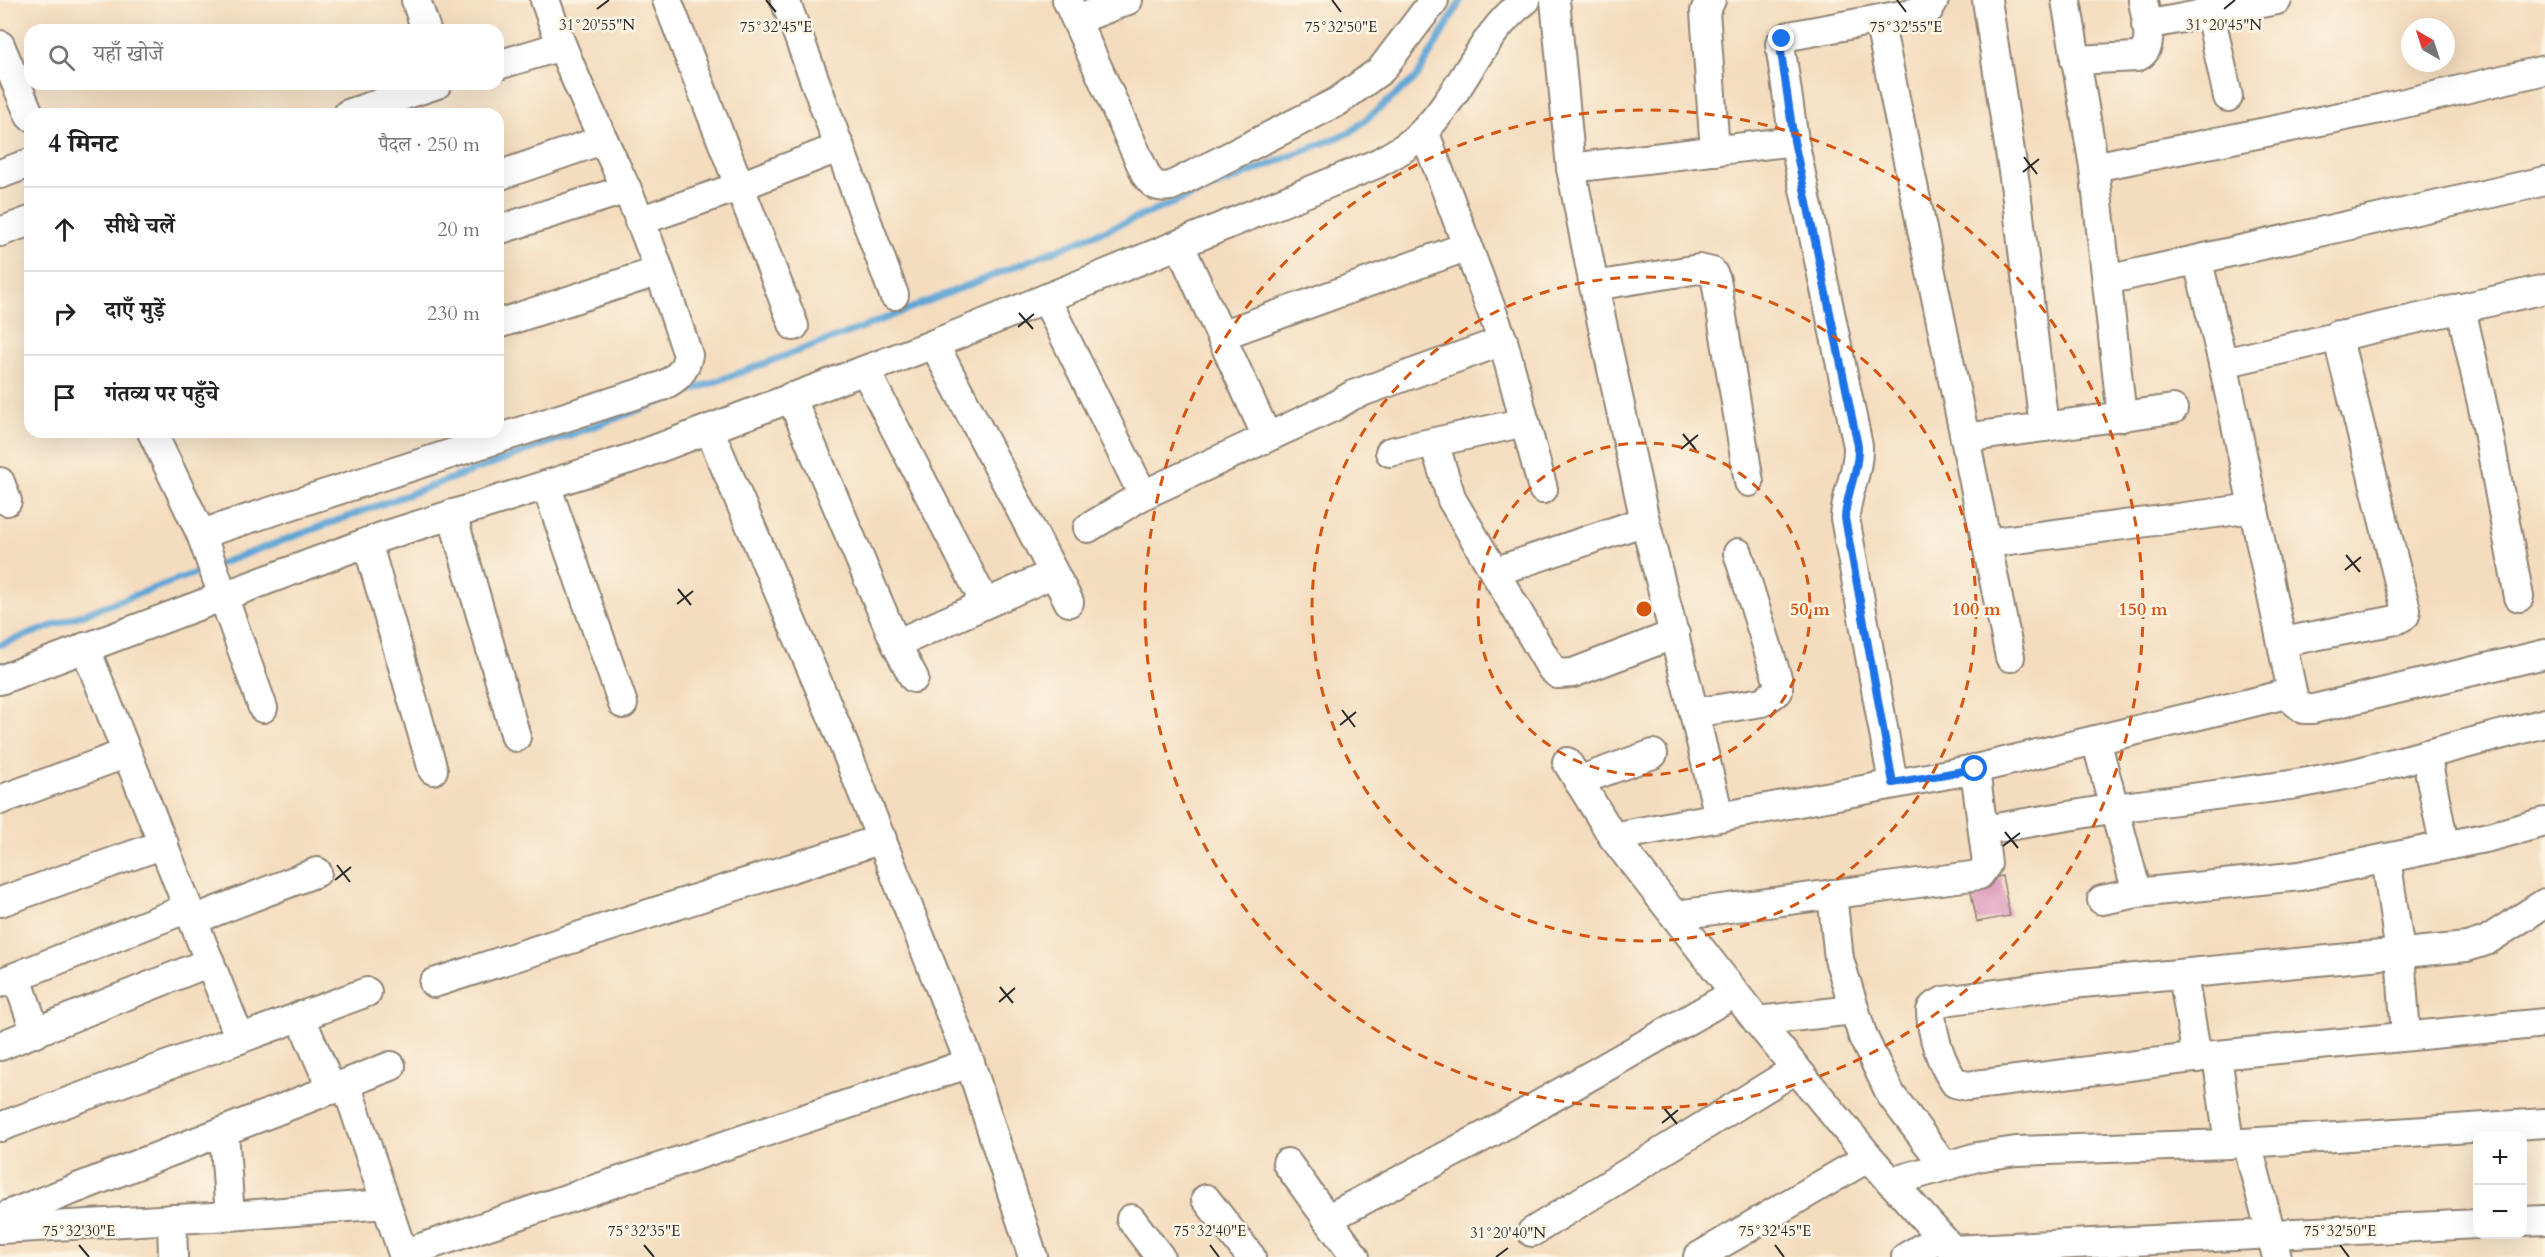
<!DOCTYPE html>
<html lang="hi">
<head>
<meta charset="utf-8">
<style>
	:root { --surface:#fff; --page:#f6f6f6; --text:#202124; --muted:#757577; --line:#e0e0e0 }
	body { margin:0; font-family:Cardo,"Noto Serif Devanagari",serif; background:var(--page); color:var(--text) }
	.controls { position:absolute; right:18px; bottom:18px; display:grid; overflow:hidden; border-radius:12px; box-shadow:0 6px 24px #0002 }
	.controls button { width:54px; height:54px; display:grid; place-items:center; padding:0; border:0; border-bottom:2px solid var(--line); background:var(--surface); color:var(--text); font:30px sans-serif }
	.compass { position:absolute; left:2401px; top:18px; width:54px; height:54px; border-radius:50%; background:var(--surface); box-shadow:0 6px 24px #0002; rotate:321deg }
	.stop { position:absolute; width:18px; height:18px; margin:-14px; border:4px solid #1a73e8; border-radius:50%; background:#fff }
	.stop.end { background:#1a73e8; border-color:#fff; box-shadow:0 2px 6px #0008 }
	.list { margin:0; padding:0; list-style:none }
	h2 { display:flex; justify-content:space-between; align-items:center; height:78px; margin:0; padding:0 24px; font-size:26px }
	h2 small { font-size:20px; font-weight:400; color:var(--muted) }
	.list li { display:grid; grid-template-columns:39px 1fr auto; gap:18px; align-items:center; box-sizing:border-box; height:84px; padding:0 24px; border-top:2px solid var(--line) }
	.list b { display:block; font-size:22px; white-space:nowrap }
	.list em { font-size:20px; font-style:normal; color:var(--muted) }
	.icon { flex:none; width:33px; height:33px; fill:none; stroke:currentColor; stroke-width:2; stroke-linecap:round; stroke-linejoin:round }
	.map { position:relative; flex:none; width:2545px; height:1257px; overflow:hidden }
	.search { position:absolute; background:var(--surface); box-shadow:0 6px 24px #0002; left:24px; top:24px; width:480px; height:66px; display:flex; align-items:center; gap:15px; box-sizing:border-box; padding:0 21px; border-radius:18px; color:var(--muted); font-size:22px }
	.panel { position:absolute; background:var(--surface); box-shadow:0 6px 24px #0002; left:24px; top:108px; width:480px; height:330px; border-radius:18px }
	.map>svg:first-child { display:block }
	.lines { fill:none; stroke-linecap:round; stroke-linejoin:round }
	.stream { stroke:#5fa5d5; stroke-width:7 }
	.building { fill:#d88ab5 }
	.minor-casing { stroke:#908474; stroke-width:32 }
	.minor { stroke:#fff; stroke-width:28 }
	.route { stroke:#1a73e8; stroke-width:8 }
	.ticks { fill:none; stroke:#2b2b2b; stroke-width:2 }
	.ring { fill:none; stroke:#d5540f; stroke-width:3; stroke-dasharray:10 8 }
	.ticks-label { font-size:15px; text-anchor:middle; fill:#2b2b2b; stroke:#fcf5e5; stroke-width:5; stroke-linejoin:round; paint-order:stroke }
	.centre { fill:#d5540f; stroke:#fcf5e5; stroke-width:3 }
	.ring-label { font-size:18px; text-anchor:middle; font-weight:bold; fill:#d5540f; stroke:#fcf5e5; stroke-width:5; stroke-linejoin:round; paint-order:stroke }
</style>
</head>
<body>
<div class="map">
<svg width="2545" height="1257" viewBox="0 0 2545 1257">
	<rect width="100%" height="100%" fill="#fcf5e5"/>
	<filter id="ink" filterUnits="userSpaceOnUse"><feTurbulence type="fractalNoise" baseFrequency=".0167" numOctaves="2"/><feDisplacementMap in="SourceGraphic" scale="12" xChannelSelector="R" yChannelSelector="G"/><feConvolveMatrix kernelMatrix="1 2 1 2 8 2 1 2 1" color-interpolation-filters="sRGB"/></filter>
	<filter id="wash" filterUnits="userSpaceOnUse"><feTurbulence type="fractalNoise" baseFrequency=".008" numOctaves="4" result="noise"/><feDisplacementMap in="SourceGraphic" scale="24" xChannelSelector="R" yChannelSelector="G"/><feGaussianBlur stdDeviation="1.35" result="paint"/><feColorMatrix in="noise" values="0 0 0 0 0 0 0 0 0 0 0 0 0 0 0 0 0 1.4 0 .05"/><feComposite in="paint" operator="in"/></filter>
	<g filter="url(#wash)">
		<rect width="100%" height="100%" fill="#f4dcbe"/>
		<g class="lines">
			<g class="stream">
				<path d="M219,564l642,-236 490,-196 66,-55 44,-77"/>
				<path d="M0,645l206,-76"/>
			</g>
		</g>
		<g id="blocks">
			<path class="building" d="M2002,876l8,40 -33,6 -8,-39z"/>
		</g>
	</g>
	<g filter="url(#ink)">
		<use href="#blocks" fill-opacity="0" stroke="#908474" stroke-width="1.5"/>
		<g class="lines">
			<g class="minor-casing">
				<g id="minor">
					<path d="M416,0l10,30"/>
					<path d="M667,0l127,326"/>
					<path d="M785,0l109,295"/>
					<path d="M1067,0l79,175c7,11 13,13 25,11l166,-84 44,-32 53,-70"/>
					<path d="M1555,0l16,168 23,118 51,235 49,192 68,-11 16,-11v-10l-40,-128"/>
					<path d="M1711,0l-6,11 10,140"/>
					<path d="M1987,0l29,191 28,236"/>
					<path d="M2066,0l28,167 28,250"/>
					<path d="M2210,13l18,84"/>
					<path d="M1077,20l51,-20"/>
					<path d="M1879,20l131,637"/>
					<path d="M2146,25l131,-25"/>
					<path d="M0,45l30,71"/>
					<path d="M2075,60l62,-3c20,-9 8,-39 6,-57"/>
					<path d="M498,65l63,-19"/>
					<path d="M348,114l89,-30"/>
					<path d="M1424,131l79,210 40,148"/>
					<path d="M2094,167l285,-58 166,-39"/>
					<path d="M1571,168l223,-27"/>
					<path d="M0,174l30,-11"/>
					<path d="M498,176l104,-36"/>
					<path d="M639,221l99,-34 102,-40"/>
					<path d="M498,230l129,-41"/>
					<path d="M0,232l30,-11"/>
					<path d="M1180,246l87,191"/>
					<path d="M2198,262l25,101 71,338 10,8h9l232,-55"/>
					<path d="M2107,280l438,-99"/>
					<path d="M1594,286l105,-17 13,3 4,8 33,202"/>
					<path d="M1046,299l97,196"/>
					<path d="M2461,308l26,118 32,171"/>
					<path d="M498,324l161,-53"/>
					<path d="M1222,335l246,-89"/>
					<path d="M934,344l135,258"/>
					<path d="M2223,363l322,-74"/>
					<path d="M865,370l120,233"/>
					<path d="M791,397l105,247 18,34"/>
					<path d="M709,429l128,299 133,335 63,194"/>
					<path d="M152,432l49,102 62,174"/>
					<path d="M1965,438l208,-29"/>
					<path d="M1434,443l18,57 99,168 7,6 15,-1 102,-39"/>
					<path d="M1390,452l135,-30"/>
					<path d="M0,482l7,19"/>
					<path d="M546,485l77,219"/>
					<path d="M452,514l64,223"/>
					<path d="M1088,528l55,-33 190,-88 20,-12 150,-54"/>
					<path d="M201,534l461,-148c15,-7 23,-15 26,-31 -19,-56 -37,-113 -62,-167 -29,-62 -59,-123 -81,-188"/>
					<path d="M367,542l66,228"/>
					<path d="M1986,543l268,-35"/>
					<path d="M1494,572l151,-51"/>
					<path d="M2283,642l113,-22 9,-5 1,-5 -69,-275"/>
					<path d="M896,644l156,-70"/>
					<path d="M85,647l155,392"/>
					<path d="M0,680l384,-144 251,-79 299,-113 442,-180c17,-9 35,-19 49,-34 38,-39 56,-97 101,-130"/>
					<path d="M1694,713l25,103"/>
					<path d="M2096,740l41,153"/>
					<path d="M2426,754l18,90"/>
					<path d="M1567,762l46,75 144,184 112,136 90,100"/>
					<path d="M1578,781l75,-27"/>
					<path d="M1893,783l-48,-265c1,-25 14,-46 13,-72l-64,-305 -14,-97 9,-8 134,-25 6,-2 5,-9"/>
					<path d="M0,800l127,-47"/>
					<path d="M1984,830l132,-22 181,-24 58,-11 190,-50"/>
					<path d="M1613,837l362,-68 316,-76"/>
					<path d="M2386,858l14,95 6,83"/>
					<path d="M1832,894l7,65 24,78 28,58 54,71"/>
					<path d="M2102,900l35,-7 163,-17 189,-39 56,-15"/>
					<path d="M0,902l164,-58"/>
					<path d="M2545,903l-59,38 -19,6 -396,37 -127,17 -11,6 -2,4c1,25 10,52 24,72l13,3 249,-31 328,-32"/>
					<path d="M1676,915l303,-40 8,-11 -12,-95"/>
					<path d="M193,920l124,-48"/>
					<path d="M2183,975l14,83"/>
					<path d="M17,978l19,55"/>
					<path d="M0,983l188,-75"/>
					<path d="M434,983l448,-144"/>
					<path d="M300,1016l32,74"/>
					<path d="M1757,1021l96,-11"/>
					<path d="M0,1046l210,-84"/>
					<path d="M2217,1055l12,89"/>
					<path d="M346,1084l58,173"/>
					<path d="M0,1127l367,-135"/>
					<path d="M224,1132l6,84"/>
					<path d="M2247,1143l30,114"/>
					<path d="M1287,1163l68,94"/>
					<path d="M1891,1182l86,-25 39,-6 213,-7 316,-21"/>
					<path d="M1206,1199l45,58"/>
					<path d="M0,1218l391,-152"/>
					<path d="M172,1219l1,38"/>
					<path d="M1131,1219l29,38"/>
					<path d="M1327,1219l165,-87 243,-139"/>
					<path d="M2522,1221l23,-1"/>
					<path d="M0,1229l230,-13 156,-12"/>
					<path d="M1532,1232l264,-163"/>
					<path d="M1952,1250l526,-26"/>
					<path d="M403,1254l567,-191"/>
					<path d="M1698,1257l171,-100"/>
					<path d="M1906,1257l34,-20"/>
				</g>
			</g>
			<use href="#minor" class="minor"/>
		</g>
	</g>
	<g class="lines" filter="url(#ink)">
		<path class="route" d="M1782,39l-1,13 13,89 64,305c1,26 -12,47 -13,72l48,265 82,-14"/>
	</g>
	<path class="ticks" d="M766,0l10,12M1332,0l9,12M1897,0l9,12M597,9l12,-9M2224,9l11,-9M2024,157l13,17M2023,172l16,-13M1019,313l14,16M1018,327l16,-13M1683,434l13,16M1681,449l17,-14M2346,555l14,17M2345,570l16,-13M678,589l13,16M677,604l16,-13M1342,710l13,17M1340,725l16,-13M2005,832l13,16M2003,846l17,-13M337,865l13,17M335,880l16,-13M1000,987l13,16M999,1002l16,-14M1664,1108l13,16M1662,1123l16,-13M79,1245l10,12M644,1245l10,12M1210,1245l9,12M1775,1245l9,12M2340,1245l9,12M1496,1257l12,-9"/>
	<g class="ring">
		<circle cx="1644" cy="609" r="166"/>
		<circle cx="1644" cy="609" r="332"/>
		<circle cx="1644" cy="609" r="499"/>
	</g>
	<g class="ticks-label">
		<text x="597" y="30">31°20'55"N</text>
		<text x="2224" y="30">31°20'45"N</text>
		<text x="776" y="32">75°32'45"E</text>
		<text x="1341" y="32">75°32'50"E</text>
		<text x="1906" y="32">75°32'55"E</text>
		<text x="79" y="1236">75°32'30"E</text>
		<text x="644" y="1236">75°32'35"E</text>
		<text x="1210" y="1236">75°32'40"E</text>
		<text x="1775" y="1236">75°32'45"E</text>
		<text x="2340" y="1236">75°32'50"E</text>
		<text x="1508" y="1238">31°20'40"N</text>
	</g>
	<circle cx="1644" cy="609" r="9" class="centre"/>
	<g class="ring-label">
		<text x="1810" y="615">50 m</text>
		<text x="1976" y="615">100 m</text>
		<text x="2143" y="615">150 m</text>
	</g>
</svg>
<div class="controls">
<button>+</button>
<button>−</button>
</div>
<svg class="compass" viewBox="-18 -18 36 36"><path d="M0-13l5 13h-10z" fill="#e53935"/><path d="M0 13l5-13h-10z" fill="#757577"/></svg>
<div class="stop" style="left:1975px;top:769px"></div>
<div class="stop end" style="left:1782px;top:39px"></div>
<div class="search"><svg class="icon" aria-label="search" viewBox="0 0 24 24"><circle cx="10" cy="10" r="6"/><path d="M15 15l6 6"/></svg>यहाँ खोजें</div>
<section class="panel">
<h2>4 मिनट<small>पैदल · 250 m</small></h2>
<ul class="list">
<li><svg class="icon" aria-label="ahead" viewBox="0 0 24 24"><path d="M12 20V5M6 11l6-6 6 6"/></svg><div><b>सीधे चलें</b></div><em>20 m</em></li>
<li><svg class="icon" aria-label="right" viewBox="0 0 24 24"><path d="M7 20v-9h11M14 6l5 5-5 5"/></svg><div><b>दाएँ मुड़ें</b></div><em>230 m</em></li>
<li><svg class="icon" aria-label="arrive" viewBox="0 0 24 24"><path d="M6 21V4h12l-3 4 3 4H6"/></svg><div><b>गंतव्य पर पहुँचे</b></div></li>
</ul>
</section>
</div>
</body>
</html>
